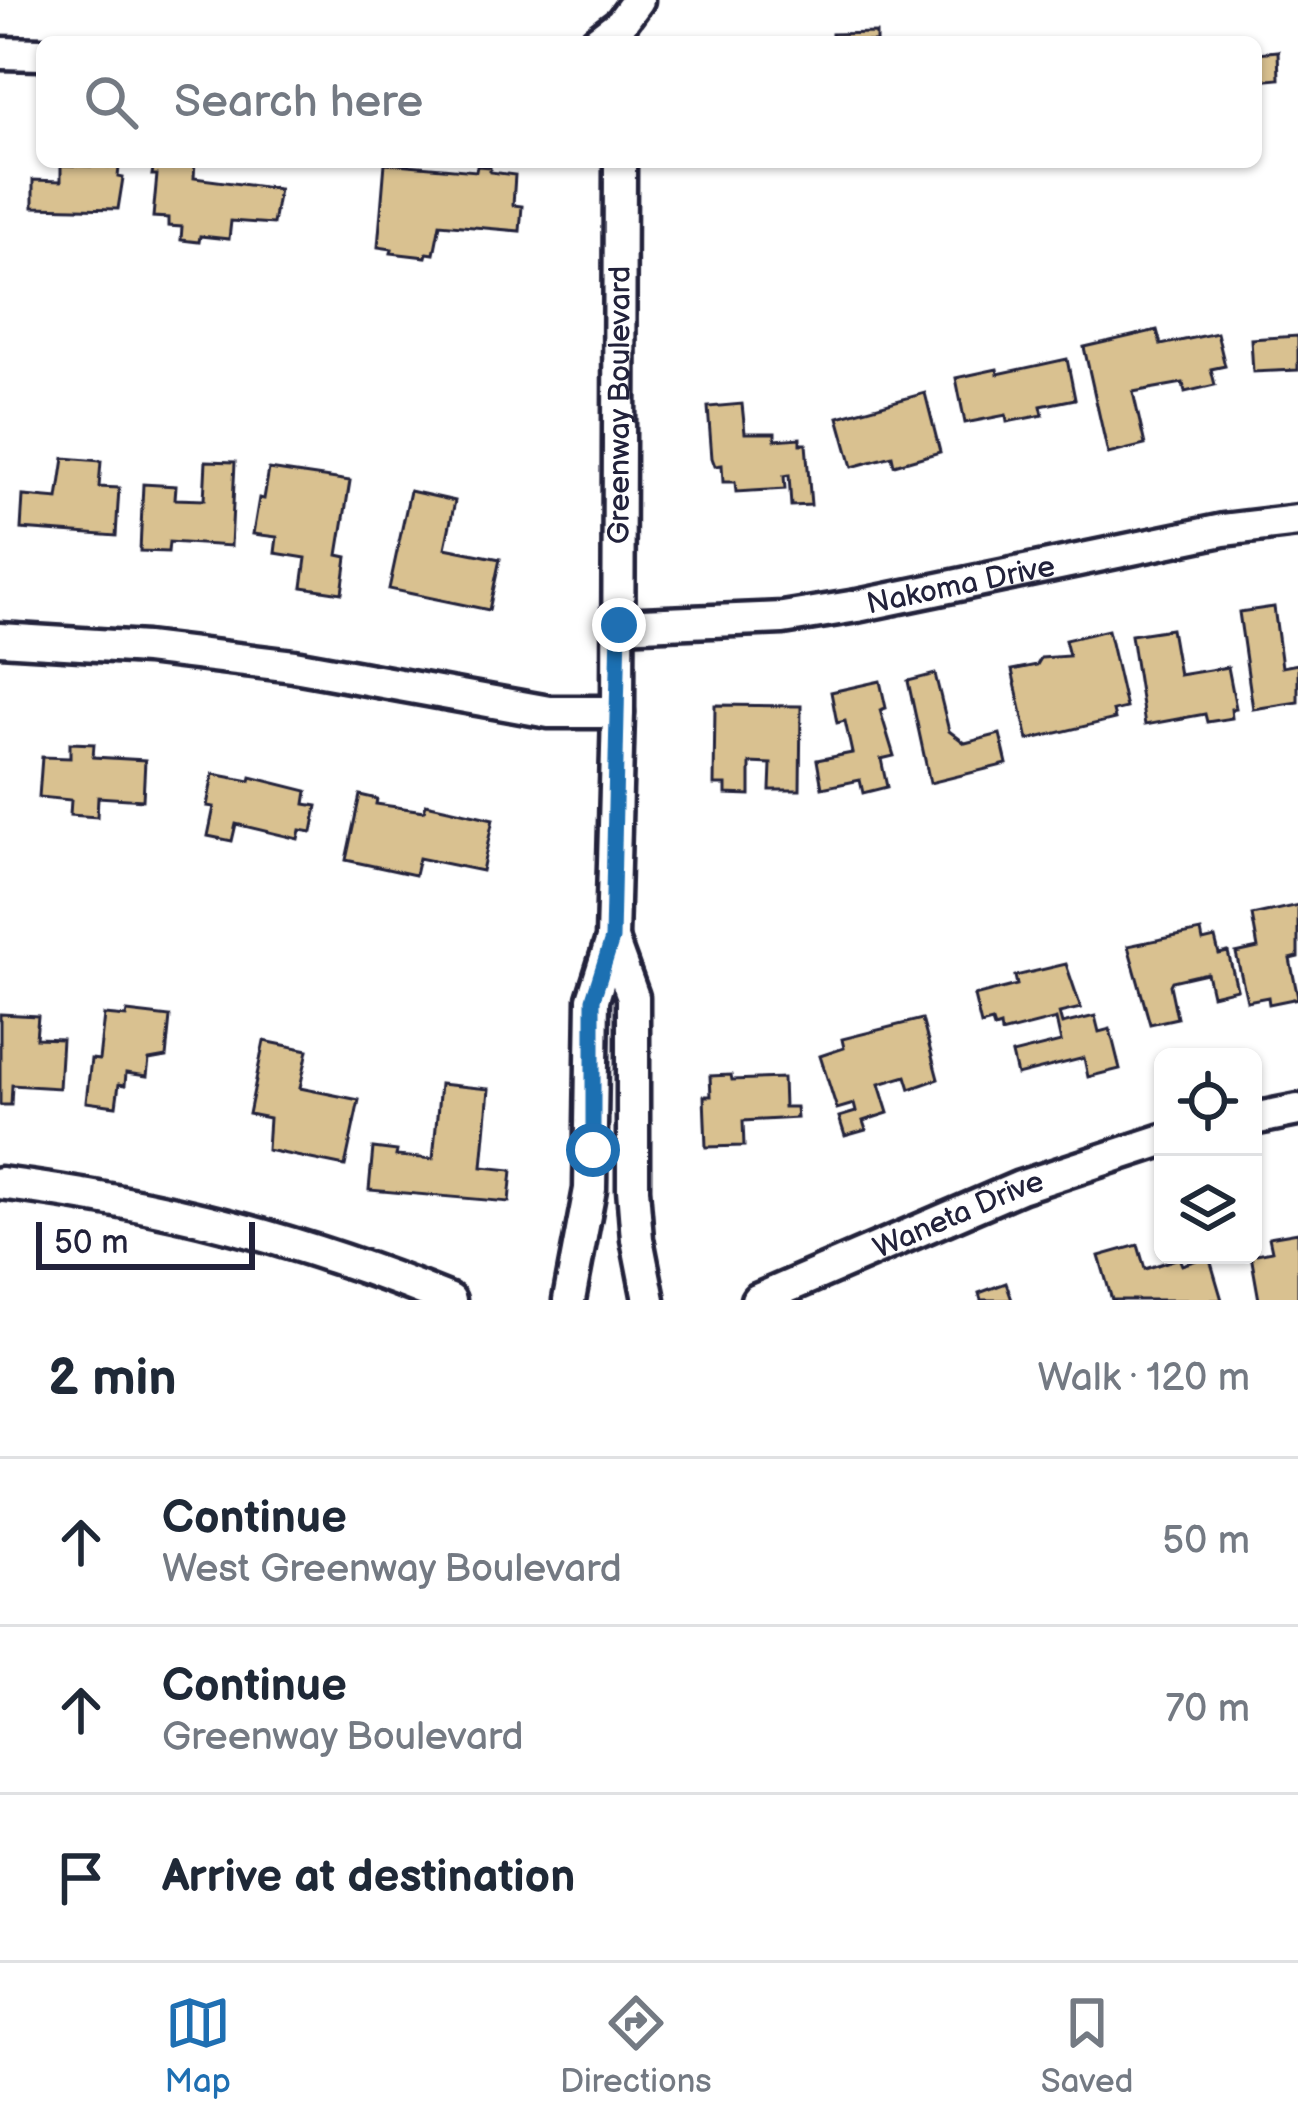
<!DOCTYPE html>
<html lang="en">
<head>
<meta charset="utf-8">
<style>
	:root { --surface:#fff; --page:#f6f6f7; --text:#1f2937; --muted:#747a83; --line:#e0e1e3; --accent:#1f6fb2 }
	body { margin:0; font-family:"Balsamiq Sans",sans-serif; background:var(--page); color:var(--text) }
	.controls { position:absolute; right:36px; bottom:36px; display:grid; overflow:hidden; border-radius:18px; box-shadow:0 3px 9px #0004 }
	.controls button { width:108px; height:108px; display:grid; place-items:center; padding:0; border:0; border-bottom:3px solid var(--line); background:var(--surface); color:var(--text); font:60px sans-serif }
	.scale { position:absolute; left:36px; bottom:30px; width:219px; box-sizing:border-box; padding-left:12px; border:6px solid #22223b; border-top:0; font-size:33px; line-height:42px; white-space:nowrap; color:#22223b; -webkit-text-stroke:9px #fff; paint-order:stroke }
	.stop { position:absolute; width:36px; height:36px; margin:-27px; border:9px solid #1f6fb2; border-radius:50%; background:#fff }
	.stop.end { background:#1f6fb2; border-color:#fff; box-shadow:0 3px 12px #0008 }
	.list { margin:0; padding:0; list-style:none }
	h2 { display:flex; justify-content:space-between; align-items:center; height:156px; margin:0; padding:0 48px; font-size:51px }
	h2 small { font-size:39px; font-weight:400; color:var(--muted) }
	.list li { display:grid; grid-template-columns:78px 1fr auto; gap:36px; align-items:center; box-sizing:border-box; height:168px; padding:0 48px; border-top:3px solid var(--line) }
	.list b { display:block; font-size:45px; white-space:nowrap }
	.list p { margin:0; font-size:39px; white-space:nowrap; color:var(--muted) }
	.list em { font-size:39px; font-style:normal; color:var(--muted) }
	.icon { flex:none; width:66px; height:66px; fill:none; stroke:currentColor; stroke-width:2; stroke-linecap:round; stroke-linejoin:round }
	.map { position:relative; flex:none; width:1298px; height:1300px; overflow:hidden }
	.search { position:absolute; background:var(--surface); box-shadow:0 3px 9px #0004; left:36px; right:36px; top:36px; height:132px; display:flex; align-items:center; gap:30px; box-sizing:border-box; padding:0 42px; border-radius:18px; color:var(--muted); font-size:45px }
	.sheet { height:660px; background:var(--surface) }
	nav { display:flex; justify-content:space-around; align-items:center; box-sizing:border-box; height:168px; border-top:3px solid var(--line); background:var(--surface); font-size:33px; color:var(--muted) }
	nav a { display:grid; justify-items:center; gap:6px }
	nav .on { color:var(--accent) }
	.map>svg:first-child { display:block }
	.building { fill:#d9c190; stroke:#22223b; stroke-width:3 }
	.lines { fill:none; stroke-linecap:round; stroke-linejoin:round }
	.minor-casing { stroke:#22223b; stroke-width:39 }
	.minor { stroke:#fff; stroke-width:30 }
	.route { stroke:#1f6fb2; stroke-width:15 }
	.labels { text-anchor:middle; stroke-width:12; stroke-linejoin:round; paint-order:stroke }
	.street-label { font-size:30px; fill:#22223b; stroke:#fff }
</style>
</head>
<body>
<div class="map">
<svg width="1298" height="1300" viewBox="0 0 1298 1300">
	<rect width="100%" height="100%" fill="#fff"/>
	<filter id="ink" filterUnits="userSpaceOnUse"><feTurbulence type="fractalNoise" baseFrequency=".00833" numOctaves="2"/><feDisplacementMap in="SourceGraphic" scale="24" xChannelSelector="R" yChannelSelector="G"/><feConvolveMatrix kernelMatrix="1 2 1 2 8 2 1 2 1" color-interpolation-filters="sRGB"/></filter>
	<g filter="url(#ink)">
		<g class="building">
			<path d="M876,33v9h-44v-8z"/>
			<path d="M1278,51l1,28 -23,2v-28z"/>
			<path d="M154,162h41l-1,16 85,11 -6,35 -42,-3 -2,18 -29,-3 -1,6 -18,-2 1,-13 -14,-1v-8l-15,-1 4,-42h-5z"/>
			<path d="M385,163l91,8 1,-5 13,1v5l25,3 -2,30 9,1 -2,25 -80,-7 -6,30 -7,-1 -1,4 -35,-4 1,-4 -14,-2z"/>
			<path d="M61,165l58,2 -1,10 5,1 -5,31 -85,-2v-27l28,1z"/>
			<path d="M1157,330l4,15 56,-12 8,33 -14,3 4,16 -30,7 -2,-9 -50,9 12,53 -37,9 -24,-107z"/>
			<path d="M1298,336v34l-45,2 -2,-33z"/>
			<path d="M1067,359l8,40 -34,7 2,9 -36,7 -1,-7 -41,8 -9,-45 41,-9 1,5z"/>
			<path d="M925,393l15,59 -46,13 -2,-9 -40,11 -14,-50z"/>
			<path d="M742,404l3,29h30v7l25,-2v6h6l5,61 -20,1 -2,-31 -5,1 1,13 -49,3 -1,-10h-12l-1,-17 -7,1 -3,-8 -4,-51z"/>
			<path d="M64,458l37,3 -2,26 20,1 -3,48 -95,-7 2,-33 35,3z"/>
			<path d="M206,461l29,1 -4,84 -62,-4 -1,10 -28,-1 3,-67 33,2 -1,13 29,1z"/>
			<path d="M269,469l81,12 -12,74 9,2 -5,36 -40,-6 4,-29 -31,-5 2,-16 -24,-3 6,-36 5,1z"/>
			<path d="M410,491l45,10 -10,47 55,11 -11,51 -100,-21z"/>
			<path d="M1274,607l8,60 16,-3v38l-45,7 -14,-97z"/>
			<path d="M1171,629l8,46 49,-8 8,41 -5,1 1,9 -25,4 -2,-8 -60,11 -14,-90z"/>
			<path d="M1108,630l18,78 -13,3 2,8 -87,21 -16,-70 25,-5 4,-7 28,-2 -4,-16z"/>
			<path d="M935,674l14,57 16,12 35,-9 7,30 -77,19 -22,-102z"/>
			<path d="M880,681l6,27 -6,2 14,46 -13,3 6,28 -24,6 -3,-13 -38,8 -5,-28 35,-7 -7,-32 -8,2 -6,-31z"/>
			<path d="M715,705l86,1 -1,84h-30l1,-26 -21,-1v32l-24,-1v-9h-12z"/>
			<path d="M70,743l24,1 -1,13 52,3 -2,40 -45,-3 -1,20 -27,-2 1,-15 -32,-3 3,-40 28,1z"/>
			<path d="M213,774l37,7 1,-4 56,14 -2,13 12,2 -5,26 -12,-2 -2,9 -62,-15 -4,17 -24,-5 6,-29 -7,-1z"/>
			<path d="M360,795l17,4 -1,5 48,7 2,-7 67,15 -11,52 -63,-13 -4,17 -69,-15z"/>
			<path d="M1298,905v52l-8,2 8,39 -29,6 -1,-7 -21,4 -11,-48 22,-5 -6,-33z"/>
			<path d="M1201,931l2,10 12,-3 4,16 9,-2 9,37 -25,6 -5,-22 -35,8 -2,4 7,33 -27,6 -22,-78z"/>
			<path d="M1066,964l15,44 -22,5 3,11 33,-8 4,16 11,-3 10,40 -32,8 -4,-19 -67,17 -5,-21 49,-12 -5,-23 -55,14 -1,-7 -6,2 -2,-6 -11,3 -7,-29 43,-11 -2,-9z"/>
			<path d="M127,1012l43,5 -4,40 -17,3 -2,16 -21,-3 -1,12 -6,-1 -3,22 -30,-4 5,-43 8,1 5,-45 22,2z"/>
			<path d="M0,1014l38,2 -2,22 26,1 -3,49 -47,-3 -1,20h-11z"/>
			<path d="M922,1019l16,60 -28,10 -4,-13 -27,8 9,29 -25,8 3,9 -21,6 -6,-19 17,-5 -2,-8 -17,5 -17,-53 24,-8 -2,-9z"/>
			<path d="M264,1041l44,9 -8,38 59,12 -14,66 -78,-16 2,-32 -20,-4z"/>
			<path d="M731,1075l1,5 51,-2 1,29h12l1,11 -54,3 1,25 -38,1 -2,-51h7l-1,-20z"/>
			<path d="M440,1084l49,5 -7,78 30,3 -3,32 -140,-12 4,-42 24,3 -1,5 37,3z"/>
			<path d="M1298,1232v68h-39l-8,-45 21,-4 -3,-14z"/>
			<path d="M1138,1245l7,24 34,-11 3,7 27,-9 13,44h-110l-13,-44z"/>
			<path d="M1006,1283l6,17h-31l-2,-7z"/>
		</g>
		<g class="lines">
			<g class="minor-casing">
				<g id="minor">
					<path d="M596,42l25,-19 17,-23"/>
					<path d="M0,53l42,1"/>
					<path id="s1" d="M619,625l164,-7 74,-12 366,-76 75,-9"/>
					<path d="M0,639l146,9 148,18 255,46h69"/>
					<path d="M612,939l21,58v192l4,50 12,61"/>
					<path d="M1253,1119l45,-9"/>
					<path d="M0,1183c160,20 300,56 450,117"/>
					<path id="s2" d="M569,1300l21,-111 3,-190 19,-60 6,-227 2,-550"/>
					<path id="s3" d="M757,1300l263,-113 143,-47"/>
				</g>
			</g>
			<use href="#minor" class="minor"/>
		</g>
	</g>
	<g class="lines" filter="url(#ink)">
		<path class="route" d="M593,1150v-151l19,-60 7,-314"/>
	</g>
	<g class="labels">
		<g class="street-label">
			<text dy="10" stroke="none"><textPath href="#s2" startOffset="900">Greenway Boulevard</textPath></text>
			<text dy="10" stroke="none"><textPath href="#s1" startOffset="345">Nakoma Drive</textPath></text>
			<text dy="10" stroke="none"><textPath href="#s3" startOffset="219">Waneta Drive</textPath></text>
		</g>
	</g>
</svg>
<div class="controls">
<button><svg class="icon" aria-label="locate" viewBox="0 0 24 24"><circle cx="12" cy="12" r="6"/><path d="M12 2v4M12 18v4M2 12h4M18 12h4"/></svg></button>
<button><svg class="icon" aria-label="layers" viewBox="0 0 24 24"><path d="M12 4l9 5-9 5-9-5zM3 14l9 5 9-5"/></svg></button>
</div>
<div class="scale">50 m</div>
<div class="stop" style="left:593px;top:1150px"></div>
<div class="stop end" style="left:619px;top:625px"></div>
<div class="search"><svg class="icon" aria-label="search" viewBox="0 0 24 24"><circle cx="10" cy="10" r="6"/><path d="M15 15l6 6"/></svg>Search here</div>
</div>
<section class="sheet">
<h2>2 min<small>Walk · 120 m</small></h2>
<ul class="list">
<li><svg class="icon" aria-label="ahead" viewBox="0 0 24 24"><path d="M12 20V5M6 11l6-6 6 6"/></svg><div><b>Continue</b><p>West Greenway Boulevard</p></div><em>50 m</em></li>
<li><svg class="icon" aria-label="ahead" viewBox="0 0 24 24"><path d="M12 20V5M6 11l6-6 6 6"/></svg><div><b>Continue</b><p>Greenway Boulevard</p></div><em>70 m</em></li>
<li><svg class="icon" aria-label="arrive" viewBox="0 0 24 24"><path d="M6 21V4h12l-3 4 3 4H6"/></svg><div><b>Arrive at destination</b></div></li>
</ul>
</section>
<nav>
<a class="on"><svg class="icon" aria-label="map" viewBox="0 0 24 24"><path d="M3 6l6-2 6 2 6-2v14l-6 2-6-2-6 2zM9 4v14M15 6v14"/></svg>Map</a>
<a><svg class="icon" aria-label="directions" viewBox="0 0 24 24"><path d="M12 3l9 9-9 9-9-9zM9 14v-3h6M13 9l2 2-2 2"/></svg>Directions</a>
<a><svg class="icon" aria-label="saved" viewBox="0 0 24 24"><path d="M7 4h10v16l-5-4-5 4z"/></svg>Saved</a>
</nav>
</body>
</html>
